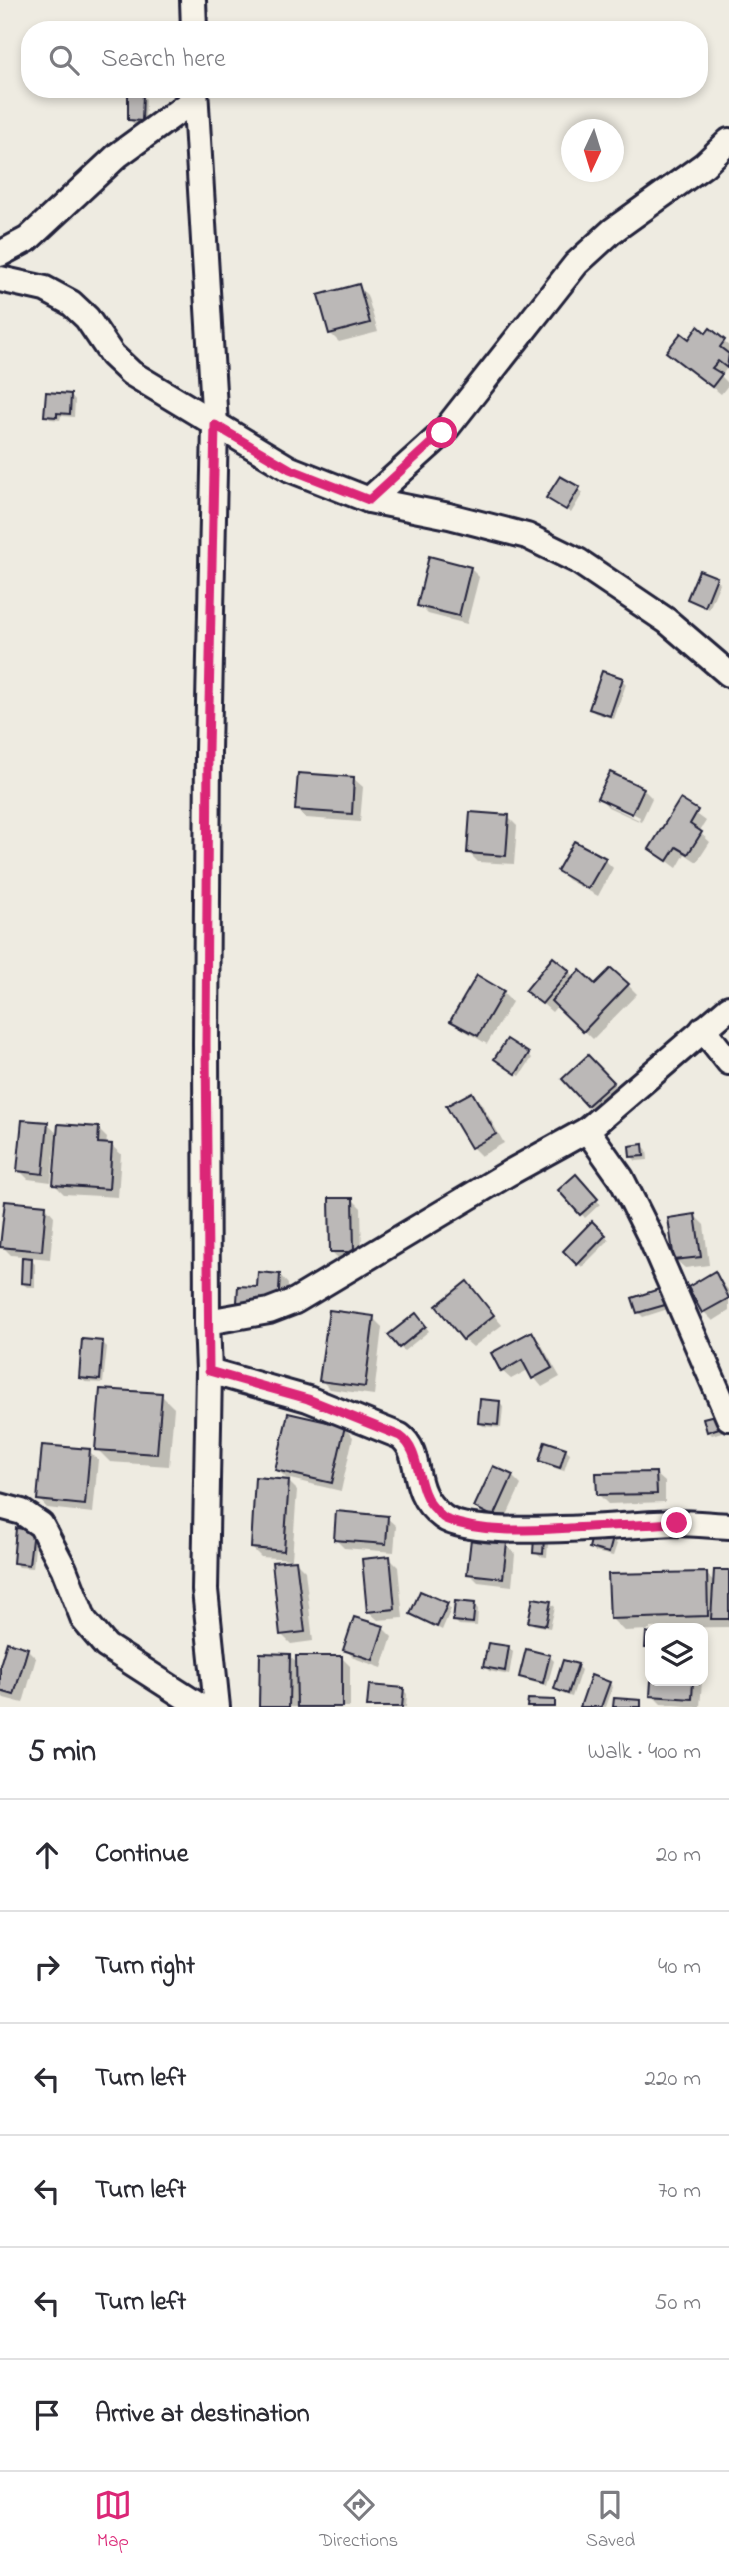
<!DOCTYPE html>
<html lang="en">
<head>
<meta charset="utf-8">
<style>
	:root { --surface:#fff; --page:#f2f2f3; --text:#2b2b33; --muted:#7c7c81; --line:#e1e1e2; --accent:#db2777 }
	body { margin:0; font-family:"Indie Flower",sans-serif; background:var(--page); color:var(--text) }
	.controls { position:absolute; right:21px; bottom:21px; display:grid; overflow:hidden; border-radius:14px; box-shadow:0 4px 10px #0003 }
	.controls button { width:63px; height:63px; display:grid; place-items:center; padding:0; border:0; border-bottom:2px solid var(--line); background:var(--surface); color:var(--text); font:35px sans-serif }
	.compass { position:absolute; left:561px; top:119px; width:63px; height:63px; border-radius:50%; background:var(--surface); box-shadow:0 4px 10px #0003; rotate:184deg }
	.stop { position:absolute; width:21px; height:21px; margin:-16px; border:5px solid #db2777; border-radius:50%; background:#fff }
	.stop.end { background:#db2777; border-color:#fff; box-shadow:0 2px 7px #0008 }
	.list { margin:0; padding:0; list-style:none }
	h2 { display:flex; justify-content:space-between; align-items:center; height:91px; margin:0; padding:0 28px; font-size:30px }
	h2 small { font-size:23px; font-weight:400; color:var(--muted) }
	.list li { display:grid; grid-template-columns:46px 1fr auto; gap:21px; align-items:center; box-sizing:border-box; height:112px; padding:0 28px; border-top:2px solid var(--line) }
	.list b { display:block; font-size:26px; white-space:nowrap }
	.list em { font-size:23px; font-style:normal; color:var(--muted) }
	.icon { flex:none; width:38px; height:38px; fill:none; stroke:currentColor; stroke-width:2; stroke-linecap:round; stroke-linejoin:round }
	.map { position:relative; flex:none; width:729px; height:1707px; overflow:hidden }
	.search { position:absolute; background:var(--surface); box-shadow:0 4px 10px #0003; left:21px; right:21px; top:21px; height:77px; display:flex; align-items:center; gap:18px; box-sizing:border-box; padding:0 24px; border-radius:28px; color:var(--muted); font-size:26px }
	.sheet { height:763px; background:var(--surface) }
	nav { display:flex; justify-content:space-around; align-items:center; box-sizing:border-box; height:98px; border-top:2px solid var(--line); background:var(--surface); font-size:19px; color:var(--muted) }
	nav a { display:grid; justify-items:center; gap:4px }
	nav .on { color:var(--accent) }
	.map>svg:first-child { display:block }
	.shadow { fill:#0003; fill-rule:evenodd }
	.building { fill:#bbb8b7; stroke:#22223b; stroke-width:2 }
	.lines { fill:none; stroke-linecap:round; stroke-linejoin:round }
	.street-casing { stroke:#22223b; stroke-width:30 }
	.street { stroke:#f7f3e8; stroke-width:24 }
	.route { stroke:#db2777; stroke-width:9 }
</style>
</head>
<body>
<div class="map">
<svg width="729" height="1707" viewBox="0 0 729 1707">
	<rect width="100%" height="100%" fill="#eeebe1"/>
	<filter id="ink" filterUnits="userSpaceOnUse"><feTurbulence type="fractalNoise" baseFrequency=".0143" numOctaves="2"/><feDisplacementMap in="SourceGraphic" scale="14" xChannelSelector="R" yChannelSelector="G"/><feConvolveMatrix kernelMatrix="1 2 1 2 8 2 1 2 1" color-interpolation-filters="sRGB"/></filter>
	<g filter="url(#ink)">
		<g class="shadow">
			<path d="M142,95l4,4 -1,25h-11l-4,-4z"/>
			<path d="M358,286l9,9 11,37 -39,10 -9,-9z"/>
			<path d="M710,331l19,15v24l-2,-2 -6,8 8,8 -8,10 -52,-42 37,-17z"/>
			<path d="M71,395l4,5 -1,17 -13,-1 -1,4 -10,-1 -4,-4z"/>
			<path d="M579,489l4,4 -12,20 -22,-15z"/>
			<path d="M470,568l9,9 -12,47 -39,-10 -9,-9z"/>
			<path d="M716,579l4,4 -11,26 -20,-10z"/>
			<path d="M622,680l4,4 -12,35 -19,-6 -4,-4z"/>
			<path d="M354,779l9,8 -3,35 -54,-4 -9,-9z"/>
			<path d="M643,789l9,9 -11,24 -33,-15 -8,-9zM608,801l32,16 -1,3 -31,-15z"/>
			<path d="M680,802l26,19 -7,11 11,10 -13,20 -12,-8 -8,14 -26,-19z"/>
			<path d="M508,817l9,9 -3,38 -36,-2 -9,-9z"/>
			<path d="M605,860l8,8 -15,28 -30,-16 -9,-9z"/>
			<path d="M569,972l6,6 21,9 32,-2 9,9 -44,45 -35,-34 -6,7 -15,-13z"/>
			<path d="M477,978l26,15 9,9 -25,42 -25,-15 -9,-9z"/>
			<path d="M528,1054l4,4 -12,18 -20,-13z"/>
			<path d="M588,1057l33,35 -24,22 -33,-35z"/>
			<path d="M472,1094l9,9 23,40 -23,13 -9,-9z"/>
			<path d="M47,1124l12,11 39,-6 9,9 -1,7 6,1 9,8 -3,43 -54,-3 -9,-9 3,-41h-3l-4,38 -23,-3 -9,-9z"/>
			<path d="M643,1146l4,4 1,10 -12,1 -4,-4z"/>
			<path d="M580,1181l20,23 -15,14 -24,-28z"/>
			<path d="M352,1199l9,9 1,52h-22l-9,-9z"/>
			<path d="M46,1207l8,9 -4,43 -22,-2 7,7v23h-8l-5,-4 1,-27 -12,-1 -9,-9z"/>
			<path d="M695,1216l9,9 5,40 -24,3 -9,-8z"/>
			<path d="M592,1223l17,17 -27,27 -17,-16z"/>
			<path d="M715,1274l14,17v20l-16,10 -9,-9z"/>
			<path d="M280,1275l8,9 -2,30 -38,-3 -9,-9z"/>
			<path d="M659,1291l4,4 5,14 -25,8 -4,-4 -5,-14z"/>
			<path d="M475,1293l27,32 -29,22 -9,-8z"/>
			<path d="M373,1318l9,9 -8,68 -44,-6 -9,-9z"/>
			<path d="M420,1319l9,12 -25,20 -4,-4z"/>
			<path d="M532,1333l8,9 20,35 -18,10 -14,-17 -17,9 -9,-8z"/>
			<path d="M103,1343l4,4 -4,36 -18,-1 -4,-5z"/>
			<path d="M161,1395l13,13 -5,58 -59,-4 -13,-13z"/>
			<path d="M499,1402l4,5 -2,21 -18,-2 -4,-4z"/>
			<path d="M722,1420l3,11 -13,4 -4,-4z"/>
			<path d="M344,1428l9,9 -12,54 -55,-13 -9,-9z"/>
			<path d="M565,1449l5,4 -6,18 -19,-6 -4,-4z"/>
			<path d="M89,1451l9,9 -5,53 -46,-5 -8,-9z"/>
			<path d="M656,1474l9,8v20l-57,2 -9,-9z"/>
			<path d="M512,1476l9,9 -18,39 -18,-8 -9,-9z"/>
			<path d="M288,1481l9,9 -5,69 -31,-2 -9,-9z"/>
			<path d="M387,1518l9,8 -2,26 -50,-4 -9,-9z"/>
			<path d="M18,1530l18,6 -3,32 -14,-1 -5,-5z"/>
			<path d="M612,1539l5,5 -4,12 -18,-4 -4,-4z"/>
			<path d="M543,1540l5,4 -1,13 -8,-1 -4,-4z"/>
			<path d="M506,1545l9,9 -3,32 -34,-4 -9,-9z"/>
			<path d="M389,1558l9,9 5,51 -25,2 -9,-8z"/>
			<path d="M296,1562l9,9 8,70 -22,3 -9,-9z"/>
			<path d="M729,1572v55l-79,1v2l-26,1 -13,-13 95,-44 9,8z"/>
			<path d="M550,1603l5,4 -5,21 -16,-3 -4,-4z"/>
			<path d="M447,1605l4,4 -9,21 -30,-16z"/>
			<path d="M474,1605l4,4 -1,17 -18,-1 -4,-4z"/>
			<path d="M383,1628l9,9 -10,31 -28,-10 -9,-9z"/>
			<path d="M509,1648l4,4 -4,23 -20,-4 -4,-4z"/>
			<path d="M27,1649l9,9 -13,45 -19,-5 -4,-4v-22z"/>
			<path d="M528,1651l22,6 4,4 -7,25 -22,-6 -4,-4z"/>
			<path d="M289,1656l9,8 43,-7 9,9v41h-89z"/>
			<path d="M577,1666l4,4 -9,27 -12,-4 -4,-4z"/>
			<path d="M653,1681h49l-2,26 -39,-3 -9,-9z"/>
			<path d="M609,1683l4,4 -7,20h-24z"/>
			<path d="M403,1690l4,4 -1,13h-38z"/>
		</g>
		<g class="building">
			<path d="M128,93h15l-1,28 -14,-1z"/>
			<path d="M359,284l11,39 -41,11 -11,-39z"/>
			<path d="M698,326l8,7 4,-5 15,12 -5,7 9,7 -2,14 -9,-7 -6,7 10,6 -10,13 -46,-35 15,-19 8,6z"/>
			<path d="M46,392l25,2 -1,20 -13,-1v4l-13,-1z"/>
			<path d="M560,476l20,11 -14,23 -20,-12z"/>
			<path d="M429,556l42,11 -12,49 -42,-10z"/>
			<path d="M699,570l18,7 -12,30 -18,-8z"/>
			<path d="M602,671l21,7 -13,38 -21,-7z"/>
			<path d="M610,772l34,16 -12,26 -35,-16z"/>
			<path d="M298,773l56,4 -2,37 -57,-4z"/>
			<path d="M680,799l18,11 -8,14 12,8 -14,22 -12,-7 -9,14 -18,-12z"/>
			<path d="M470,812l39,3 -3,41 -39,-3z"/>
			<path d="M574,841l32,17 -18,31 -31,-18z"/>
			<path d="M553,957l17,14 -28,33 -17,-13z"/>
			<path d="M611,968l18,16 -46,48 -32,-31 29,-31 15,14z"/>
			<path d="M477,975l27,16 -26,45 -28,-15z"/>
			<path d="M507,1039l22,14 -13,21 -22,-15z"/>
			<path d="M588,1055l26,27 -27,24 -25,-27z"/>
			<path d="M472,1092l24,42 -25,14 -25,-42z"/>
			<path d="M22,1120l26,2 -5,52 -26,-3z"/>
			<path d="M58,1124l41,3 -1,16 14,1 -3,45 -56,-4z"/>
			<path d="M643,1144l1,12 -14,1 -1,-11z"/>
			<path d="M576,1174l22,25 -18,16 -22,-25z"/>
			<path d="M329,1198h24l1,54h-24z"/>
			<path d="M5,1201l41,4 -4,46 -42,-4z"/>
			<path d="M695,1214l6,43 -27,3 -6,-42z"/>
			<path d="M592,1221l14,14 -29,30 -14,-14z"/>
			<path d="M22,1257l10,1 -1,26 -10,-1z"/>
			<path d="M715,1271l14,27 -27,15 -14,-26z"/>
			<path d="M258,1272l22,2 -2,32 -41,-4 1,-16 19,1z"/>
			<path d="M467,1281l27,34 -31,25 -27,-34z"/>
			<path d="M659,1289l6,16 -28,8 -5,-15z"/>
			<path d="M329,1310l45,6 -9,71 -46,-6z"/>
			<path d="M416,1313l10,13 -27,22 -11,-13z"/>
			<path d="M532,1331l20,37 -20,11 -10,-19 -21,12 -10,-19z"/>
			<path d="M82,1339l21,2 -3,39 -21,-2z"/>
			<path d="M100,1389l62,4 -5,61 -62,-4z"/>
			<path d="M480,1399l20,2 -2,24 -20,-2z"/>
			<path d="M288,1413l57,13 -13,57 -57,-13z"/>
			<path d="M719,1414l3,13 -15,5 -4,-14z"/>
			<path d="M545,1441l21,7 -6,20 -21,-7z"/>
			<path d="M42,1445l48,4 -5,56 -48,-5z"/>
			<path d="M493,1466l20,9 -19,42 -20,-10z"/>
			<path d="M656,1472l1,22 -60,1 -1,-22z"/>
			<path d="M255,1477l34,3 -5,71 -33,-3z"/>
			<path d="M336,1511l52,5 -2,28 -52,-4z"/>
			<path d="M16,1528l17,2 -4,35 -16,-2z"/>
			<path d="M593,1532l20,6 -4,15 -20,-5z"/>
			<path d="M534,1538h10l-1,16 -10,-1z"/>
			<path d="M471,1539l36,4 -4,35 -36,-4z"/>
			<path d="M390,1556l5,53 -28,3 -5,-53z"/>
			<path d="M296,1560l9,72 -25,3 -8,-73z"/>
			<path d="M714,1570h15v49h-18z"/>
			<path d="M707,1572l1,44 -98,3 -2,-45z"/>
			<path d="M420,1591l28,12 -11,24 -27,-13z"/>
			<path d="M533,1598l18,3 -5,24 -18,-3z"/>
			<path d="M455,1601l20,2 -2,20 -20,-2z"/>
			<path d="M354,1617l30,9 -11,34 -30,-10z"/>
			<path d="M646,1632l4,1v15h-5z"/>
			<path d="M7,1642l21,6 -14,47 -14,-4v-26z"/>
			<path d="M488,1643l21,3 -4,25 -22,-4z"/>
			<path d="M526,1649l24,6 -7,28 -24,-6z"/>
			<path d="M260,1653l30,1 -1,53h-30z"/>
			<path d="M296,1656h46v51h-45z"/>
			<path d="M563,1660l15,4 -10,30 -14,-5z"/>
			<path d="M591,1675l19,7 -9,25h-21z"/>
			<path d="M651,1681h42l-1,18 -42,-3z"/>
			<path d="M369,1685l35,3 -2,19h-35z"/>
			<path d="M614,1698l27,2v7h-28z"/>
			<path d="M528,1699l27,1v7h-28z"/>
		</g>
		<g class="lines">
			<g class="street-casing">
				<g id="street">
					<path d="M193,0l1,30"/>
					<path d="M195,89l20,336 -7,325 -2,294 1,278 2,49 -4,219 12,117"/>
					<path d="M0,254l28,-15 90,-84 77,-56"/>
					<path d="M0,279l45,10 26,14 16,15 25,37 19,18 159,96 79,31 80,16 78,20 51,25 89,60 62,53"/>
					<path d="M369,500l73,-66 134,-170 36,-33 92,-66 25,-24"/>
					<path d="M703,1029l26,33"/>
					<path d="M587,1130l34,48 30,60 78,180"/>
					<path d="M207,1322l62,-11 26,-10 214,-128 78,-43 142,-122"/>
					<path d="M209,1371l99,28 92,37c18,13 14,38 23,57 4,10 12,18 20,24 30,24 188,7 233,6 17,0 35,2 53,3"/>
					<path d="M0,1506l22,6 19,13 23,44 20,51 22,26 95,61"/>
				</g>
			</g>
			<use href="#street" class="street"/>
		</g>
	</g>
	<g class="lines" filter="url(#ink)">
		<path class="route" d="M442,433l-73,67 -79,-31 -75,-44 -7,325 -2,294 3,327 99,28 92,37c23,16 14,54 36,74 3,4 7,9 12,10 36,14 85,10 122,8 36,-2 72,-3 107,-5"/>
	</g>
</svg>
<div class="controls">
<button><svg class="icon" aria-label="layers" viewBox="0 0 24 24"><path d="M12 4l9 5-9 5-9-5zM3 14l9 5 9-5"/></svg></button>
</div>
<svg class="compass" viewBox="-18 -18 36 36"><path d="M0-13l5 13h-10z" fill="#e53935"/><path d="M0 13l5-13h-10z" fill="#7c7c81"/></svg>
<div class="stop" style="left:442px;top:433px"></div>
<div class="stop end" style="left:677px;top:1523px"></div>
<div class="search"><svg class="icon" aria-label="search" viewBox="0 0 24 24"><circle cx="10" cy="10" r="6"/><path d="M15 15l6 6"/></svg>Search here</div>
</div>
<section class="sheet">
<h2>5 min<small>Walk · 400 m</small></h2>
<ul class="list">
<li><svg class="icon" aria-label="ahead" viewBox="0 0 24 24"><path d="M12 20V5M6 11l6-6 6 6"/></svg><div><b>Continue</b></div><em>20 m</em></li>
<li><svg class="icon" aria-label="right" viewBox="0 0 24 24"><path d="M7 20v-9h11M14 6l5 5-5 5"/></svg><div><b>Turn right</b></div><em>40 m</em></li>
<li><svg class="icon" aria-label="left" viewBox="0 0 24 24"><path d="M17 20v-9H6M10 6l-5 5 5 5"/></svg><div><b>Turn left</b></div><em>220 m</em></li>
<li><svg class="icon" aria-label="left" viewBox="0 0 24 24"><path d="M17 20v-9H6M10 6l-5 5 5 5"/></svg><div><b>Turn left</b></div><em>70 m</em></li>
<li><svg class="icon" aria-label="left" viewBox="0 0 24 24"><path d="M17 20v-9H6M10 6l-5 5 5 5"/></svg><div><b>Turn left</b></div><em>50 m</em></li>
<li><svg class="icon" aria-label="arrive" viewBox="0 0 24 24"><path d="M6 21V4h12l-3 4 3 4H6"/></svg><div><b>Arrive at destination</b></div></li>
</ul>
</section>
<nav>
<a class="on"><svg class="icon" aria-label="map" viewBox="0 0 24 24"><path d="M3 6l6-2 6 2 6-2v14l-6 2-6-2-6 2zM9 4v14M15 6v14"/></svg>Map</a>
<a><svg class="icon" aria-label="directions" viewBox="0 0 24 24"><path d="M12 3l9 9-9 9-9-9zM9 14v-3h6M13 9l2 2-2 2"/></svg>Directions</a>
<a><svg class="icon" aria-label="saved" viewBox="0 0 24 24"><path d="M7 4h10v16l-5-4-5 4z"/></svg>Saved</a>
</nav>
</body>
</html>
